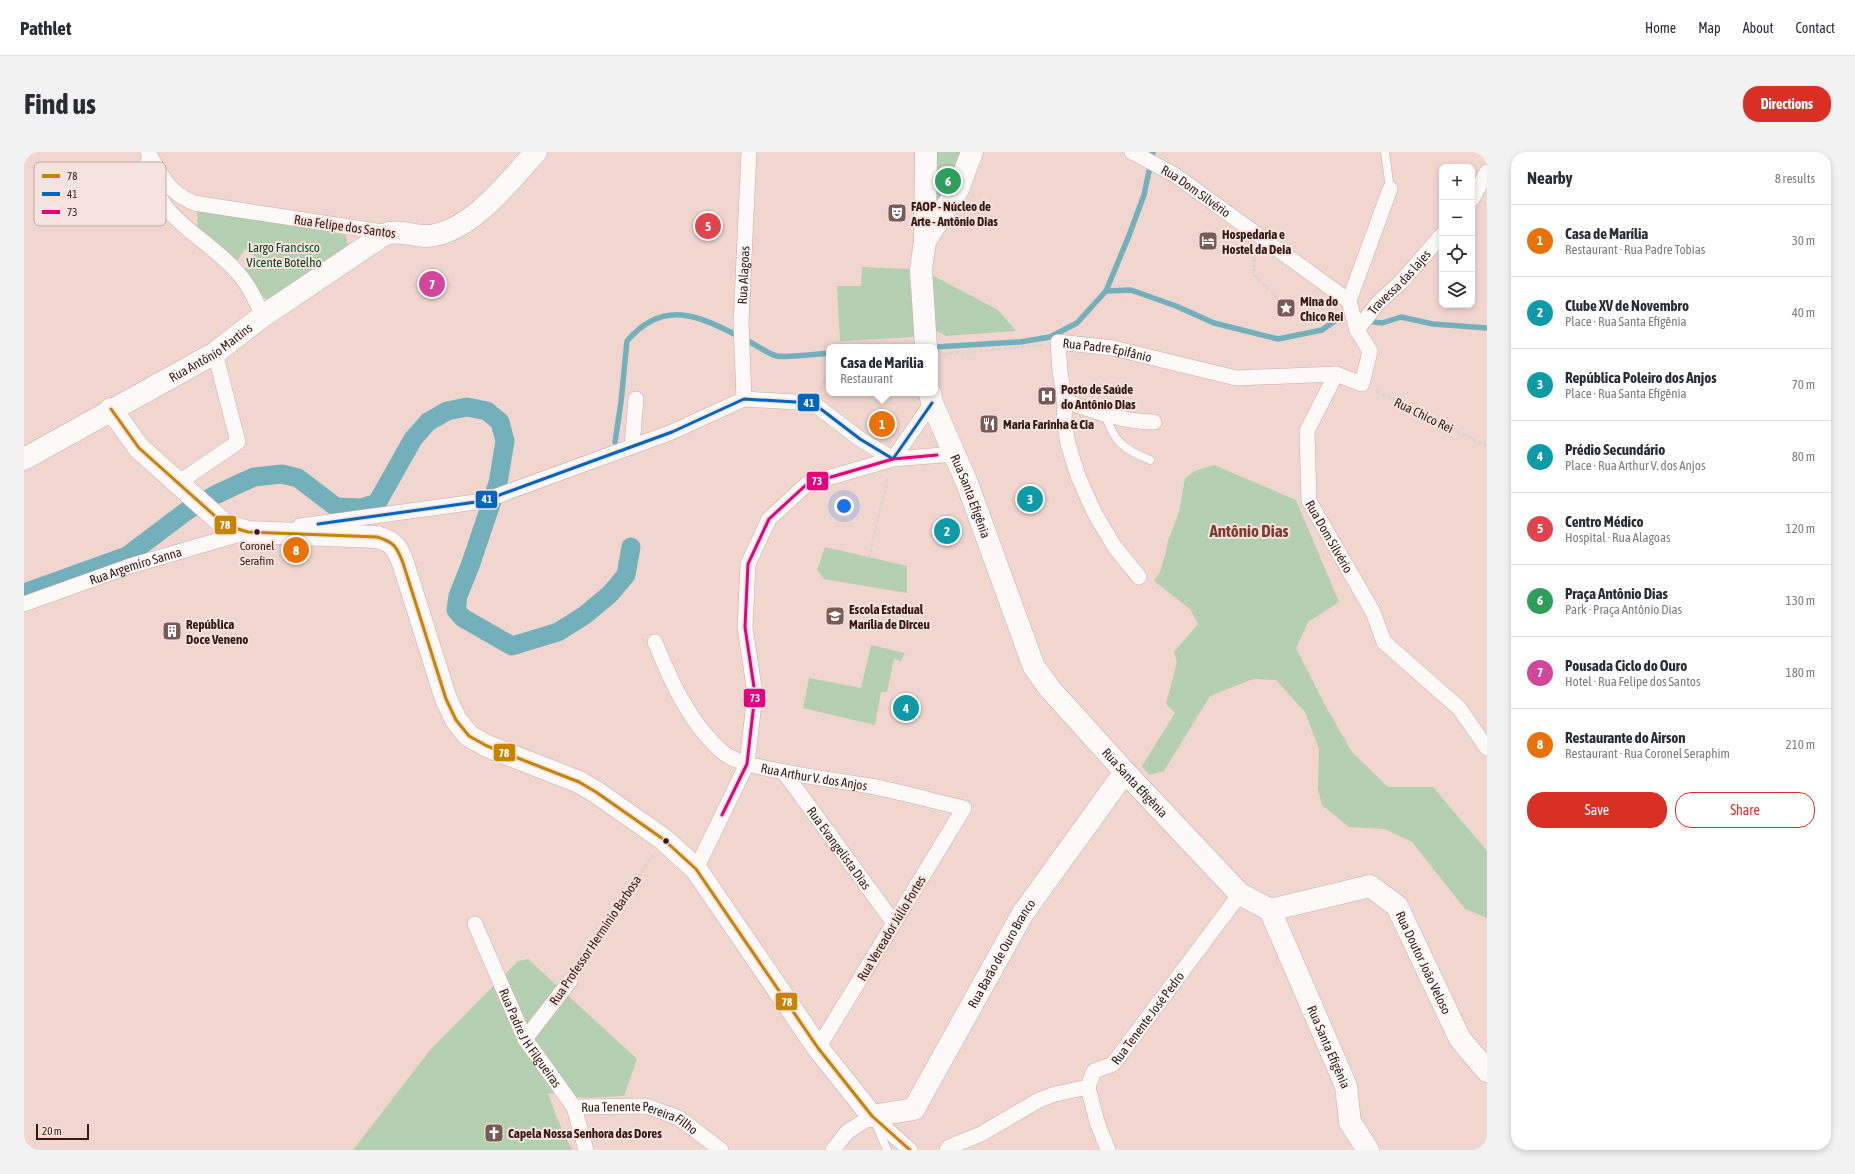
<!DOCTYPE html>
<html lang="en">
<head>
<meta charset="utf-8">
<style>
	:root { --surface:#fff; --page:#f2f2f3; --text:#2b2b33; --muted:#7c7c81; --line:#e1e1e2; --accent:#d93025 }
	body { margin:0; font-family:"Asap Condensed",sans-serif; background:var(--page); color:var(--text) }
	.controls { position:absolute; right:12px; top:12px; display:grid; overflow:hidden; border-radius:8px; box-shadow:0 2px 6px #0003 }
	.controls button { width:36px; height:36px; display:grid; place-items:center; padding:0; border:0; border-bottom:1px solid var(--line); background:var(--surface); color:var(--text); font:20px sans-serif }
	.scale { position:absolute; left:12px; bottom:10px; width:53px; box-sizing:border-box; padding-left:4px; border:2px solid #371912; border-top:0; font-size:11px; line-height:14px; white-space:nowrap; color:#371912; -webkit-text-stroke:3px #f4e3df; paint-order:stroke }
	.you { position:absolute; left:820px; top:354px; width:14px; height:14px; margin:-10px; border:3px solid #fff; border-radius:50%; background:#1a73e8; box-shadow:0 0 0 6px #1a73e833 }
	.badge { display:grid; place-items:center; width:26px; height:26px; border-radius:50%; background:var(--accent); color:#fff; font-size:13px; font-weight:700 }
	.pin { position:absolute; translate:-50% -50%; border:2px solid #fff; box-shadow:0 1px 4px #0006 }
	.popup { position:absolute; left:802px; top:192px; width:112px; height:52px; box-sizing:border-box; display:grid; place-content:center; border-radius:8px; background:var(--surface); filter:drop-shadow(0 1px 3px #0005); font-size:13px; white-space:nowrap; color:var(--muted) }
	.popup b { font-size:15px; color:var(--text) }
	.popup::after { content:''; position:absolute; left:50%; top:100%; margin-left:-8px; border:8px solid transparent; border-top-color:var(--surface) }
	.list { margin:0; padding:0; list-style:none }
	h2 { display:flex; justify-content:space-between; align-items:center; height:52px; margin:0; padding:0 16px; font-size:17px }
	h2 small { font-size:13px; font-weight:400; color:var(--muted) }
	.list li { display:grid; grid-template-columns:26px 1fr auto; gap:12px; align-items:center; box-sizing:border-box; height:72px; padding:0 16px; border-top:1px solid var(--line) }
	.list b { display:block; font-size:15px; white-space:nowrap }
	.list p { margin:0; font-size:13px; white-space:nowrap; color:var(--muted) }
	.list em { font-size:13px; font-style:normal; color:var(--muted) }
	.actions { display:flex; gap:8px; padding:12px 16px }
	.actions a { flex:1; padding:9px 0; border:1px solid var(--accent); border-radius:16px; text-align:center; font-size:14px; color:var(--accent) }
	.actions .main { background:var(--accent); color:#fff }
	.icon { flex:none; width:22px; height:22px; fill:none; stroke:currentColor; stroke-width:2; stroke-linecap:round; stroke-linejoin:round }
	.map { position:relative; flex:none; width:1463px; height:998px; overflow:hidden; border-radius:16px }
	header { display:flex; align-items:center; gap:24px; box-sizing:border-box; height:56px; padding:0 20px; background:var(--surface); border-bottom:1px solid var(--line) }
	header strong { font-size:19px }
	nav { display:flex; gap:22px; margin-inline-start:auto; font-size:14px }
	.intro { display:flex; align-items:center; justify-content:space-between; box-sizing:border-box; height:96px; padding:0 24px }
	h1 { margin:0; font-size:28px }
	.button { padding:10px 18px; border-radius:16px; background:var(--accent); color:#fff; font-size:14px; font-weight:700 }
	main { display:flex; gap:24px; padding:0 24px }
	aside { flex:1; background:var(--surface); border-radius:16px; box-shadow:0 2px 6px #0003 }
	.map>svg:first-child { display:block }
	.green { fill:#b4cfb1 }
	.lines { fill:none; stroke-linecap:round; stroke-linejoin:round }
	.stream { stroke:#73b0bc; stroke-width:5.5 }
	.canal { stroke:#73b0bc; stroke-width:19 }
	.lane-casing { stroke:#c6aca6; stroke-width:9 }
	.street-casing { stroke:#c6aca6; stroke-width:16 }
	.secondary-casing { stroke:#c6aca6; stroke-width:23 }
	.path { stroke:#dcd3d1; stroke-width:2.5; stroke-dasharray:4 2; stroke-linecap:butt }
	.lane { stroke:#fdf9f8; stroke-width:8 }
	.street { stroke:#fdf9f8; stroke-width:15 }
	.secondary { stroke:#fdf9f8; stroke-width:22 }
	.bus-1-casing { stroke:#f4e3df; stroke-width:6 }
	.bus-2-casing { stroke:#f4e3df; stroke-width:6 }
	.bus-3-casing { stroke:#f4e3df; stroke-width:6 }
	.bus-1 { stroke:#c78304; stroke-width:3 }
	.bus-2 { stroke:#0065bd; stroke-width:3 }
	.bus-3 { stroke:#e5007d; stroke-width:3 }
	.bus-dot { fill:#371912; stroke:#f4e3df; stroke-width:1.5 }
	.labels { text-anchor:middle; stroke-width:4; stroke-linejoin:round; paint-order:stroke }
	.bus-label { font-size:12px; fill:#371912; stroke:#f4e3df }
	.street-label { font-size:13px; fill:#371912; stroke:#f4e3df }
	.poi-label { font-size:13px; font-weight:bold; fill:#371912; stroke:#f4e3df; text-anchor:start }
	.park-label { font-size:13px; fill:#134526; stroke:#f4e3df }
	.district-label { font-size:17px; font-weight:bold; fill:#803b2d; stroke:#f4e3df }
	.key { fill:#f4e3df; stroke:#bba6a2; stroke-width:1 }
	.key-label { font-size:11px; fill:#371912 }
	.line-badge { stroke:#f4e3df; stroke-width:1.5 }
	.badge-label { font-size:11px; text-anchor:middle; font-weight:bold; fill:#fff }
</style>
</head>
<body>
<header>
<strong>Pathlet</strong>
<nav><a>Home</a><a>Map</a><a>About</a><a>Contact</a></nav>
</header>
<div class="intro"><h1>Find us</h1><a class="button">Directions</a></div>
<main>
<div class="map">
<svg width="1463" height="998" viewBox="0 0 1463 998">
	<rect width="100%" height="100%" fill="#f1d6d0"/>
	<g class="green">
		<path d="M911,0h38l-36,57 -4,-20z"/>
		<path d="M173,58l49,6 99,19 3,10 -77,55 -7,-2 -19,-29 9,-13 -9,-7 -8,12 -39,-34z"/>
		<path d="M838,115l47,2 6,68 -75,4 -3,-55h24z"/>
		<path d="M906,122l68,36 18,21 -70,5 -10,-6z"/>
		<path d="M1190,313l82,35 43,102 -31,20 -12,26 29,57 27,47 36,35h45l54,64v67l-22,-9 -53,-67 -27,-13 -36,-2 -27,-22 -4,-15 1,-41 -14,-37 -29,-32 -23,-1 -43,17 -46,75 -15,4 -7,-9 33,-53 -9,-9 11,-42 -3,-10 24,-28 -8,-15 -36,-28 6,-9 6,-20 2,-11 11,-29 6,-34 10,-7z"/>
		<path d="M801,395l82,19v27l-83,-14 -7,-9z"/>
		<path d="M847,493l34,8 -4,8 -7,-2 -7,33h-6l-6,33 -72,-17 6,-30 52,10z"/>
		<path d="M504,807l109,100 -13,37 -39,2 -37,-5 8,23 16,34h-219l78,-101 87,-88z"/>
	</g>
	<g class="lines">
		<g class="stream">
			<path d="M1082,139l25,-1 45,16 38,17 64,16 44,-9 21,-15 9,2"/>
			<path d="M1342,169l16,2 19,-6 32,7 54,4"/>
			<path d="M911,195l85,-5 30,-5 27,-14 29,-32 22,-53 16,-43 9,-43"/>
			<path d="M591,290l6,-40 6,-61c40,-47 79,-21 123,1 8,4 18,12 27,14 10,2 40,-2 52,-3"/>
		</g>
		<path class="canal" d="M0,441l103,-37 61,-46 29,-16 37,-17 28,-3 16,4 38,29 25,1 16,-5 36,-64 15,-17 19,-11 20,-4 20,4 13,11 5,19 -7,42 -28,83 -12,30 -2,14 7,8 49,28 46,-14 27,-17 25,-21 16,-19 5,-28"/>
		<g class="lane-casing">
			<g id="lane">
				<path d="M1361,0l5,37"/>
				<path d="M1081,262c9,28 18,35 45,46"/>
				<path d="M852,972l11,26"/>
			</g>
		</g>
		<g class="street-casing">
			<g id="street">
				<path d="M124,0c13,23 20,41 46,51l195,30"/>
				<path id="s1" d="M1108,0l43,23 174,126 8,29 13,21 -8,33 -26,-10 -29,57 2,70 64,111 11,30 75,66 28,40"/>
				<path d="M124,9c5,58 55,72 89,111 12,13 19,29 26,44"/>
				<path d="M1448,47l15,-27"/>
				<path d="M1325,149l41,-112"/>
				<path id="s2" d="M1333,178l21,-27 23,-21 41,-47"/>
				<path id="s3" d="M720,247l-3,-77 8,-170"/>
				<path d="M1041,249c28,10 59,21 89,21"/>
				<path d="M608,294l4,-47"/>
				<path d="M154,331l60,-41 -23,-89"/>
				<path d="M276,374l183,-25 189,-69 72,-33 69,4 47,36 33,20 39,-56"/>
				<path id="s4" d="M1115,425l-25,-31 -20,-34 -16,-36 -10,-32 -4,-24 1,-19 -5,-29 -2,-30 55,6 123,30 100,-4"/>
				<path id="s5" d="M0,452l106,-38 117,-34"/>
				<path id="s6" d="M631,490c16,40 36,84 70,112 11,8 27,11 40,14 35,8 70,12 105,18 32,6 63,15 94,22l-146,240"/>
				<path id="s7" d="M760,620l110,151"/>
				<path d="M672,717l51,-105 8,-70 -10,-67 3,-63 21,-45 38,-35 86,-25 62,-5"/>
				<path id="s8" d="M451,772l50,115 49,68 12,43"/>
				<path d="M501,887l45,-58"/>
				<path d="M1064,935l9,35 11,28"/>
				<path id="s9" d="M550,955l72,-1 33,12 42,32"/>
				<path d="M809,998l14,-18 25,-16 38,34"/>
				<path id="s10" d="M923,998l2,-3 32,-13 58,-34 16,-6 33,-7 6,-16 19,-7 127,-170"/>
			</g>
		</g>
		<g class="secondary-casing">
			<g id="secondary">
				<path d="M901,89l33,-52 14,-37"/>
				<path d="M902,195l-5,-78 4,-28 1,-89"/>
				<path id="s11" d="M906,241l2,10 35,80 67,184 16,22 75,83 115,122 30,16 76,176 4,36 18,28"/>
				<path id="s12" d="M87,257l28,39 86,77 23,7 129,5c17,5 20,10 26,26l43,136 10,21 13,16 18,10 92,36 17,10 67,47 33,30 122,179 54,68 42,-7 109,-196 102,-141"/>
				<path id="s13" d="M0,307l191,-106 48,-37 110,-74c5,-3 11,-8 16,-9 15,-3 32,6 46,2 40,-8 74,-54 101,-83"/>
				<path id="s14" d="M1246,758l100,-24 27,20 63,133 27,32"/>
			</g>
		</g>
		<g class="path">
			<path d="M1230,99v24l32,33"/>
			<path d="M919,202l99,-9"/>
			<path d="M796,237l9,-17"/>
			<path d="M1352,239l111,55"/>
			<path d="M845,406l19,-81"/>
			<path d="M555,816l74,-113"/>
		</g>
		<use href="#lane" class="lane"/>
		<use href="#street" class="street"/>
		<use href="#secondary" class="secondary"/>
		<g class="bus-1-casing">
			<path id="bus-1" d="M87,257l28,39 86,77 23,7 129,5c17,5 20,10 26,26l43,136 10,21 13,16 18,10 92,36 17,10 67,47 33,30 122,179 54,68 38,34"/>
		</g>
		<g class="bus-2-casing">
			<path id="bus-2" d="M294,372l165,-23 189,-69 72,-33 69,4 47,36 33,20 39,-56"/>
		</g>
		<g class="bus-3-casing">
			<path id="bus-3" d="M698,663l25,-51 8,-70 -10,-67 3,-63 21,-45 38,-35 86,-25 44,-4"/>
		</g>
		<use href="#bus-1" class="bus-1"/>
		<use href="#bus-2" class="bus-2"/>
		<use href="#bus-3" class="bus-3"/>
	</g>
	<defs>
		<g id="theatre-square" transform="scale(1)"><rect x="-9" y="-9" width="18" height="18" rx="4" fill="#785b54" stroke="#f4e3df"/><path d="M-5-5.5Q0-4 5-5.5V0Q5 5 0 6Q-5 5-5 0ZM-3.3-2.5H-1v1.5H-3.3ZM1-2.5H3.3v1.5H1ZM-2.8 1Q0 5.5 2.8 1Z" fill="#fff"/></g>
		<g id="hotel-square" transform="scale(1)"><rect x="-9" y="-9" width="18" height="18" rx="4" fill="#785b54" stroke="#f4e3df"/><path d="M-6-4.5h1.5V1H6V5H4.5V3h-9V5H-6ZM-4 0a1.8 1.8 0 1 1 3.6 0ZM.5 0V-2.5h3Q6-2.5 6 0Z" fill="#fff"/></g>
		<g id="sight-square" transform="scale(1)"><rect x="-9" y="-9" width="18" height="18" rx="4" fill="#785b54" stroke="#f4e3df"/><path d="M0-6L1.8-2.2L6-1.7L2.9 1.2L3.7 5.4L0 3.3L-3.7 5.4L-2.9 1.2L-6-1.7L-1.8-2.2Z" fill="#fff"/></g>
		<g id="hospital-square" transform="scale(1)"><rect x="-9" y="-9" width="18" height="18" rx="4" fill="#785b54" stroke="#f4e3df"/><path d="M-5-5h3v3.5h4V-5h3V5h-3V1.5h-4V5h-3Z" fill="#fff"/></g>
		<g id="restaurant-square" transform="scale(1)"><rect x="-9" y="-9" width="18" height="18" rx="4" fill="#785b54" stroke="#f4e3df"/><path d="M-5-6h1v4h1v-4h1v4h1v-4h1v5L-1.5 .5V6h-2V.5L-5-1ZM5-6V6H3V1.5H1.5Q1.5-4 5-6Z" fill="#fff"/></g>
		<g id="school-square" transform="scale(1)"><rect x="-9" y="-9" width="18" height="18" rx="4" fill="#785b54" stroke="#f4e3df"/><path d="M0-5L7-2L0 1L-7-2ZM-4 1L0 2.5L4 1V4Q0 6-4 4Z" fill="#fff"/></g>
		<g id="building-square" transform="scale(1)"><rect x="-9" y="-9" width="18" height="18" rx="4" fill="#785b54" stroke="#f4e3df"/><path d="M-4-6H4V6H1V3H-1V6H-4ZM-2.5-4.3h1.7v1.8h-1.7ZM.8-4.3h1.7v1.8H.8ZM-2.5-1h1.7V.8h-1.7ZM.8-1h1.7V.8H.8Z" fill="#fff"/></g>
		<g id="church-square" transform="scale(1)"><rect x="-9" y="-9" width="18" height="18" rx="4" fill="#785b54" stroke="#f4e3df"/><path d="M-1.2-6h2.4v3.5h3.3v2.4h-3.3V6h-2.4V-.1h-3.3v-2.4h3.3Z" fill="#fff"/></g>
	</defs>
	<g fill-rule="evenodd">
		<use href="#theatre-square" x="873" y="61"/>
		<use href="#hotel-square" x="1184" y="89"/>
		<use href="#sight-square" x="1262" y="156"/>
		<use href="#hospital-square" x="1023" y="244"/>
		<use href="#restaurant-square" x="965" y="272"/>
		<use href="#school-square" x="811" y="464"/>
		<use href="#building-square" x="148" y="479"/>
		<use href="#church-square" x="470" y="981"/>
	</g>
	<g class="bus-dot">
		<circle cx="233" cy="380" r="3.5"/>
		<circle cx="642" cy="689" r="3.5"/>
	</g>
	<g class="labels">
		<g class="bus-label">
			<text x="233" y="398">Coronel<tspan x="233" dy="15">Serafim</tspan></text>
		</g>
		<g class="street-label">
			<text dy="5" stroke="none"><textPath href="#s1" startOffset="75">Rua Dom Silvério</textPath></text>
			<text transform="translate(321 74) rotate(8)" y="5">Rua Felipe dos Santos</text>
			<text dy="5" stroke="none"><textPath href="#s3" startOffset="124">Rua Alagoas</textPath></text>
			<text dy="5" stroke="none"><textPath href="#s2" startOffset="64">Travessa das lajes</textPath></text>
			<text dy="5" stroke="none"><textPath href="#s13" startOffset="215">Rua Antônio Martins</textPath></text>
			<text dy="5" stroke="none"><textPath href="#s4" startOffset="305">Rua Padre Epifânio</textPath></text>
			<text transform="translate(1400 263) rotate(26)" y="5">Rua Chico Rei</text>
			<text dy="5" stroke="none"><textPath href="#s11" startOffset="111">Rua Santa Efigênia</textPath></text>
			<text dy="5" stroke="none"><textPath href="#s1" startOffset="555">Rua Dom Silvério</textPath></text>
			<text dy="5" stroke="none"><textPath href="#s5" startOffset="118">Rua Argemiro Sanna</textPath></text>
			<text dy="5" stroke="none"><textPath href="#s6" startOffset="226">Rua Arthur V. dos Anjos</textPath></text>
			<text dy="5" stroke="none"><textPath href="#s11" startOffset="447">Rua Santa Efigênia</textPath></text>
			<text dy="5" stroke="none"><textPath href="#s7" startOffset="94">Rua Evangelista Dias</textPath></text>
			<text transform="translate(867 776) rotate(-59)" y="5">Rua Vereador Júlio Fortes</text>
			<text transform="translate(571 788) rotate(-56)" y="5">Rua Professor Hermínio Barbosa</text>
			<text dy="5" stroke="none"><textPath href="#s12" startOffset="1332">Rua Barão de Ouro Branco</textPath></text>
			<text dy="5" stroke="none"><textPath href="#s14" startOffset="199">Rua Doutor João Veloso</textPath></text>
			<text dy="5" stroke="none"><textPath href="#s10" startOffset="251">Rua Tenente José Pedro</textPath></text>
			<text dy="5" stroke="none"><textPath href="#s8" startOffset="127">Rua Padre J H Filgueiras</textPath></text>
			<text dy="5" stroke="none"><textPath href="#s11" startOffset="783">Rua Santa Efigênia</textPath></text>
			<text dy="5" stroke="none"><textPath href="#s9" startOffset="68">Rua Tenente Pereira Filho</textPath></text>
		</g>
		<g class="poi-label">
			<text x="887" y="59">FAOP - Núcleo de<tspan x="887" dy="15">Arte - Antônio Dias</tspan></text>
			<text x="1198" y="87">Hospedaria e<tspan x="1198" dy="15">Hostel da Deia</tspan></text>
			<text x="1276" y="154">Mina do<tspan x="1276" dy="15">Chico Rei</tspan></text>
			<text x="1037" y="242">Posto de Saúde<tspan x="1037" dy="15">do Antônio Dias</tspan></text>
			<text x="979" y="277">Maria Farinha &amp; Cia</text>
			<text x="825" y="462">Escola Estadual<tspan x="825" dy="15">Marília de Dirceu</tspan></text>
			<text x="162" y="477">República<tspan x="162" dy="15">Doce Veneno</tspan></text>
			<text x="484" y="986">Capela Nossa Senhora das Dores</text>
		</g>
		<g class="park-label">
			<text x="260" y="100">Largo Francisco<tspan x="260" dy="15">Vicente Botelho</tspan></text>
		</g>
		<g class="district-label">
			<text x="1225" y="385">Antônio Dias</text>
		</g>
	</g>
	<rect x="10" y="10" width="132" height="64" rx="6" class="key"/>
	<rect x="18" y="22" width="18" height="4" fill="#c78304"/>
	<rect x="18" y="40" width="18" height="4" fill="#0065bd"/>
	<rect x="18" y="58" width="18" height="4" fill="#e5007d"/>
	<g class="key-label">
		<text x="43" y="28">78</text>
		<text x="43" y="46">41</text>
		<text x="43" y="64">73</text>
	</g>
	<g class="line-badge">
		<rect x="773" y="241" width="23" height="19" rx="4" fill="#0065bd"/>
		<rect x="782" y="319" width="23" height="20" rx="4" fill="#e5007d"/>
		<rect x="451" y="338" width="23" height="19" rx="4" fill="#0065bd"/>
		<rect x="190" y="363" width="23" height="20" rx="4" fill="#c78304"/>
		<rect x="719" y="536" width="23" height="20" rx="4" fill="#e5007d"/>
		<rect x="469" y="591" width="23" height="19" rx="4" fill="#c78304"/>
		<rect x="751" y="840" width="23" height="19" rx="4" fill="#c78304"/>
	</g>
	<g class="badge-label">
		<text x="785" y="255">41</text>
		<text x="793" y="333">73</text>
		<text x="463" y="351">41</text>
		<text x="201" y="377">78</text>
		<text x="731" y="550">73</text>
		<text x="480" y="605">78</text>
		<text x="763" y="854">78</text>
	</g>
</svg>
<div class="controls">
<button>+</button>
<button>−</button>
<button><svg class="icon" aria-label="locate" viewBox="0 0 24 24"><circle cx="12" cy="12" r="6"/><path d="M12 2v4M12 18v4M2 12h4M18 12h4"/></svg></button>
<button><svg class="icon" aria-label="layers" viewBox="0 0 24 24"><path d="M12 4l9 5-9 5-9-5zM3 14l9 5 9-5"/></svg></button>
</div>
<div class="scale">20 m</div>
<div class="you"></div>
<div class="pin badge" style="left:858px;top:272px;background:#e8710a">1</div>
<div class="popup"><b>Casa de Marília</b>Restaurant</div>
<div class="pin badge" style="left:923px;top:379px;background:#0f9aa8">2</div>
<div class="pin badge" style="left:1006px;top:347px;background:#0f9aa8">3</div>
<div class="pin badge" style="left:882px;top:556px;background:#0f9aa8">4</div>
<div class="pin badge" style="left:684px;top:74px;background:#e0444e">5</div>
<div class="pin badge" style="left:924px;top:29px;background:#2e9e5b">6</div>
<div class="pin badge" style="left:408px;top:132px;background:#d1479c">7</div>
<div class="pin badge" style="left:272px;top:398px;background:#e8710a">8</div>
</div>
<aside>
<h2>Nearby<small>8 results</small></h2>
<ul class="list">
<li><span class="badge" style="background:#e8710a">1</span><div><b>Casa de Marília</b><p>Restaurant · Rua Padre Tobias</p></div><em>30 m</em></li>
<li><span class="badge" style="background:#0f9aa8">2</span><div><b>Clube XV de Novembro</b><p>Place · Rua Santa Efigênia</p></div><em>40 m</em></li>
<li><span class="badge" style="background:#0f9aa8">3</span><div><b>República Poleiro dos Anjos</b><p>Place · Rua Santa Efigênia</p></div><em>70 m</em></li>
<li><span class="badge" style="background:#0f9aa8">4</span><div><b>Prédio Secundário</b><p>Place · Rua Arthur V. dos Anjos</p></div><em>80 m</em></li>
<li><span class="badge" style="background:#e0444e">5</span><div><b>Centro Médico</b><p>Hospital · Rua Alagoas</p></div><em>120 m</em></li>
<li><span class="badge" style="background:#2e9e5b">6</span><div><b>Praça Antônio Dias</b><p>Park · Praça Antônio Dias</p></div><em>130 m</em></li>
<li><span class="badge" style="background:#d1479c">7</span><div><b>Pousada Ciclo do Ouro</b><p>Hotel · Rua Felipe dos Santos</p></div><em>180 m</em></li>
<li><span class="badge" style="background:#e8710a">8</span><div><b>Restaurante do Airson</b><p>Restaurant · Rua Coronel Seraphim</p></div><em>210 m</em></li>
</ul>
<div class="actions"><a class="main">Save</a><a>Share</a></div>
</aside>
</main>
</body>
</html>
